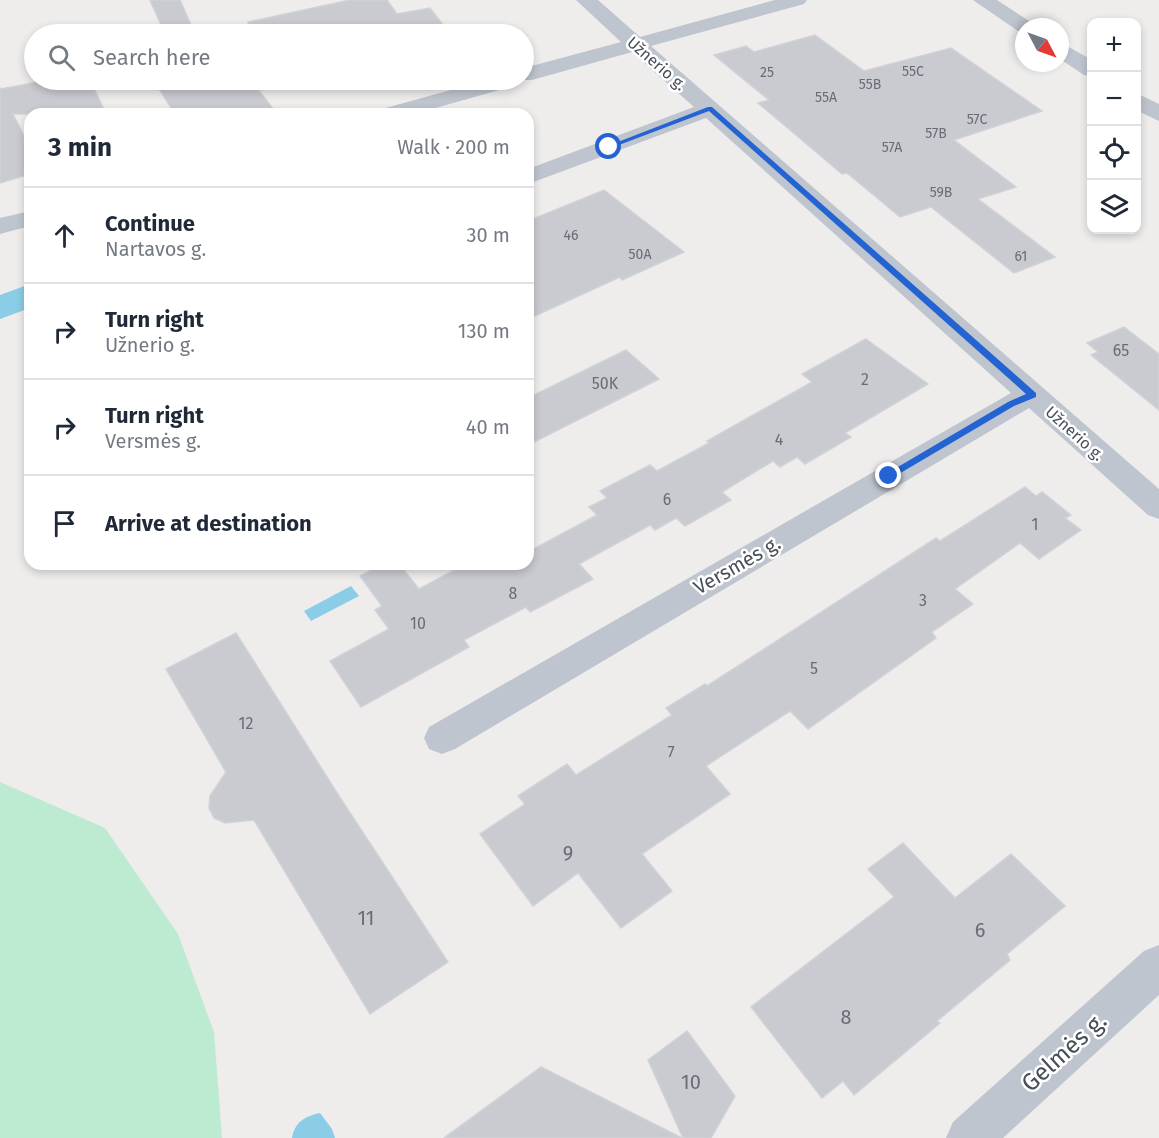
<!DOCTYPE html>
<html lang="en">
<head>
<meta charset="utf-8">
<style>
	:root { --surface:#fff; --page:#f6f6f7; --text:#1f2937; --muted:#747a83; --line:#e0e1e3 }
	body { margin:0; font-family:"Fira Sans",sans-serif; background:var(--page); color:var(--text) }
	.controls { position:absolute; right:18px; top:18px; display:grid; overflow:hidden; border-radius:12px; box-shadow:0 3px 9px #0003 }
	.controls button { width:54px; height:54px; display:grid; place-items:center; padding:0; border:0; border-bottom:2px solid var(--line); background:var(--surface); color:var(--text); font:30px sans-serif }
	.compass { position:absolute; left:1015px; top:18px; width:54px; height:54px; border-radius:50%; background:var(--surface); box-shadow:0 3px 9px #0003; rotate:131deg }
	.stop { position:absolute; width:18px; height:18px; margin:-14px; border:4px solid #2364d2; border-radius:50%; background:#fff }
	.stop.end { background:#2364d2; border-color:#fff; box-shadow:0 2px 6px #0008 }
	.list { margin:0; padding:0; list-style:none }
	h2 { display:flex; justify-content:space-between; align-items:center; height:78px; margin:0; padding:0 24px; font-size:26px }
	h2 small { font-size:20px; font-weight:400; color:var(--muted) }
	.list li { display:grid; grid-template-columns:39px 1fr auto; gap:18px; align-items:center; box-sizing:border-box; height:96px; padding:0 24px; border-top:2px solid var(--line) }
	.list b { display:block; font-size:22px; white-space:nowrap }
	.list p { margin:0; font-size:20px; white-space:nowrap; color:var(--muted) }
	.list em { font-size:20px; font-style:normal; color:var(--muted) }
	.icon { flex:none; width:33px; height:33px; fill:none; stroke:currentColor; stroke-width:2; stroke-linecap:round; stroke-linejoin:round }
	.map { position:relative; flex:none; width:1159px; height:1138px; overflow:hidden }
	.search { position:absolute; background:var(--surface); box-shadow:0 3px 9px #0003; left:24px; top:24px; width:510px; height:66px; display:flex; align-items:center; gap:15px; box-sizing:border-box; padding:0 21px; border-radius:33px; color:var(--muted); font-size:22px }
	.panel { position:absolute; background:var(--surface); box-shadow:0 3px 9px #0003; left:24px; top:108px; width:510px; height:462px; border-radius:18px }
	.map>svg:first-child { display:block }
	.green { fill:#bcebd1 }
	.water { fill:#8bcde6 }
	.building { fill:#cacbd1; stroke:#d0d2d7; stroke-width:1.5 }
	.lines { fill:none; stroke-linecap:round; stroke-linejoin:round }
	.minor { fill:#bec5ce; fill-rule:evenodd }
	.route { fill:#2364d2 }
	.labels { text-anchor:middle; stroke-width:5; stroke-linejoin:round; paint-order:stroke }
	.far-number-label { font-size:14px; fill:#676d76 }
	.far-street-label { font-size:16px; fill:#464e58; stroke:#fff }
	.number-label { font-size:16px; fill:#676d76 }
	.street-label { font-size:20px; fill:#464e58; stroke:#fff }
	.near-number-label { font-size:20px; fill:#676d76 }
	.near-street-label { font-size:24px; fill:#464e58; stroke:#fff }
</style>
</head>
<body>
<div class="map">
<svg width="1159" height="1138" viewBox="0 0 1159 1138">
	<rect width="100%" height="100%" fill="#efecec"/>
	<path class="green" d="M0,782l105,46 73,106 36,98 8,106h-222z"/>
	<g class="water">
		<path d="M30,284v24l-30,11v-24z"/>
		<path d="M351,586l8,10 -48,25 -7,-10z"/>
		<path d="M320,1113l12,16 3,9h-43c2,-15 13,-22 28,-25z"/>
	</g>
	<g class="building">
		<path d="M150,0h30l15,34h-30z"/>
		<path d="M350,0h37l10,14 33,-6 20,26h-200l-2,-12z"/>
		<path d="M815,35l49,36 87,-23 91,63 -88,29 62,47 -38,12 77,58 -41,16 -83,-66 -31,10 -53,-44 -5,1 -84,-71 11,-3 -55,-45 32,-9 8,6z"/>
		<path d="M48,80h42l16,34h-93l17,34v26l-30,9v-95l1,1z"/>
		<path d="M159,80h92l26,34h-102l-21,-33z"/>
		<path d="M604,190l80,62 -62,28 -2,-3 -92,42v-98z"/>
		<path d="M1124,327l35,27v56l-68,-55 7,-3 -11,-9z"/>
		<path d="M866,339l62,45 -83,49 6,4 -46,27 -8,-7 -17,10 -7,-6 -51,31 9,8 -46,26 -9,-8 -21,12 -5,-5 -71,39 14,15 -63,33 -4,-5 -62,33 5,7 -108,60 -31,-46 59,-32 -14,-19 7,-4 -22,-30 23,-12h16l20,25 47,-25h62v-12l69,-37 -8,-8 18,-9 -7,-7 50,-26 7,6 52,-28 -2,-2 105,-59 -10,-8z"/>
		<path d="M626,350l33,29 -131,66v-47z"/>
		<path d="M1025,487l11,9 6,-4 29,23 -6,3 16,12 -42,29 -19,-16 -65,46 18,15 -41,28 4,6 -128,91 -18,-18 -84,55 24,28 -88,60 30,37 -51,37 -43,-55 -45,33 -53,-72 45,-30 -7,-8 49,-32 9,11 96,-60 -6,-7 39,-24 2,2 229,-148 4,3z"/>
		<path d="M236,633l103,163 109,166 -78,52 -116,-194 -29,3 -11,-5 -5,-10 1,-12 16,-24 -60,-103z"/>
		<path d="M903,843l52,55 56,-44 54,52 -58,48 3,6 -73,61 3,2 -86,72 -11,-14 -21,17 -71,-91 143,-110 -26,-28z"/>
		<path d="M687,1031l48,65 -24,42h-28l-35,-78z"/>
		<path d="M541,1067l141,71h-238z"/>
	</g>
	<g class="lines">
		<g class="minor">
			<path d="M576,0h22l42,37 135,-37h32l-3,4 -153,42 508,443v30l-11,-4 -119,-107 -574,341 -13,5 -13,-5 -5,-11 5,-11 582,-334 -305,-275 -178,66v-15l166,-62 -62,-55 -100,28h-12l-3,5 -103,29h-35l3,-5 105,-29h37v-12l97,-26z"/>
			<path d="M973,0h24l35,23 3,4h-11v6l-6,-2z"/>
			<path d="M1060,44l7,2 25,14v16l-8,-1 -24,-16z"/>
			<path d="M1136,93l23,11v17l-23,-11z"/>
			<path d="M30,211v15l-30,8v-16z"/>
			<path d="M1159,945v50l-156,143h-57l7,-16 191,-171z"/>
		</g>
	</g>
	<path class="route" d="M708,107h4l324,286v4l-22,9 -122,72h-6v-4l122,-72 18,-8 -317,-283 -98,37 -6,-1z"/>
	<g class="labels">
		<g class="far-number-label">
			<text x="913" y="76">55C</text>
			<text x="767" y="77">25</text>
			<text x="870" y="89">55B</text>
			<text x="826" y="102">55A</text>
			<text x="977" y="124">57C</text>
			<text x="936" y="138">57B</text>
			<text x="892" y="152">57A</text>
			<text x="941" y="197">59B</text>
			<text x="571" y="240">46</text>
			<text x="640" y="259">50A</text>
			<text x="1021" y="261">61</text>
		</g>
		<g class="far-street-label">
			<text transform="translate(657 63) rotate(41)" y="6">Užnerio g.</text>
			<text transform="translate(1075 433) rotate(42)" y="6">Užnerio g.</text>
		</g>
		<g class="number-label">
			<text x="1121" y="356">65</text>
			<text x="865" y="385">2</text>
			<text x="605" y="389">50K</text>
			<text x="779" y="445">4</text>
			<text x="667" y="505">6</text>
			<text x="1035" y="530">1</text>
			<text x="513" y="599">8</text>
			<text x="923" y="606">3</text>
			<text x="418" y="629">10</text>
			<text x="814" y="674">5</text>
			<text x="246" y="729">12</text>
			<text x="671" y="758">7</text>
		</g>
		<g class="street-label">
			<text transform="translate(737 565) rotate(-30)" y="7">Versmės g.</text>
		</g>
		<g class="near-number-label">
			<text x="568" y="860">9</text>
			<text x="366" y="925">11</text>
			<text x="980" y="937">6</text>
			<text x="846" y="1024">8</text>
			<text x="691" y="1089">10</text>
		</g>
		<g class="near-street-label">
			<text transform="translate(1064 1052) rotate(-42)" y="8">Gelmės g.</text>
		</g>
	</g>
</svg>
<div class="controls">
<button>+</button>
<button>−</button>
<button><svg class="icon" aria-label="locate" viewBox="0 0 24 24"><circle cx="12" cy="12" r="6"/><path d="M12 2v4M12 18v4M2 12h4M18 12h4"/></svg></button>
<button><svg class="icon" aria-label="layers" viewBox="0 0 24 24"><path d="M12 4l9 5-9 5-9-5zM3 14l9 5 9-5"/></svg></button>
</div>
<svg class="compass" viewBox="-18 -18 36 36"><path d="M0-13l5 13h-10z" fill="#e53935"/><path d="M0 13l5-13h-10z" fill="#747a83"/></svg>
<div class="stop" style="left:609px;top:147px"></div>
<div class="stop end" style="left:889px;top:476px"></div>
<div class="search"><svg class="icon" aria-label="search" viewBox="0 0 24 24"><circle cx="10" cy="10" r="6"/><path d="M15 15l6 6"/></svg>Search here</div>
<section class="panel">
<h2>3 min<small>Walk · 200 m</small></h2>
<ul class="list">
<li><svg class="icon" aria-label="ahead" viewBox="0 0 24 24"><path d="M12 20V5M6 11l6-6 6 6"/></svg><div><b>Continue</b><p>Nartavos g.</p></div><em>30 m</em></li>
<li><svg class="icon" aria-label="right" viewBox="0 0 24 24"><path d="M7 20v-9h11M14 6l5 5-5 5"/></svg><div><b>Turn right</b><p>Užnerio g.</p></div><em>130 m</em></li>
<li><svg class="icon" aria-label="right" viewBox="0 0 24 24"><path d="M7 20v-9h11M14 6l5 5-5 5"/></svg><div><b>Turn right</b><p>Versmės g.</p></div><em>40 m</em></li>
<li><svg class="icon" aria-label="arrive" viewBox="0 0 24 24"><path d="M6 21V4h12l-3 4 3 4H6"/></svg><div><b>Arrive at destination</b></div></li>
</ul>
</section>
</div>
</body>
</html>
